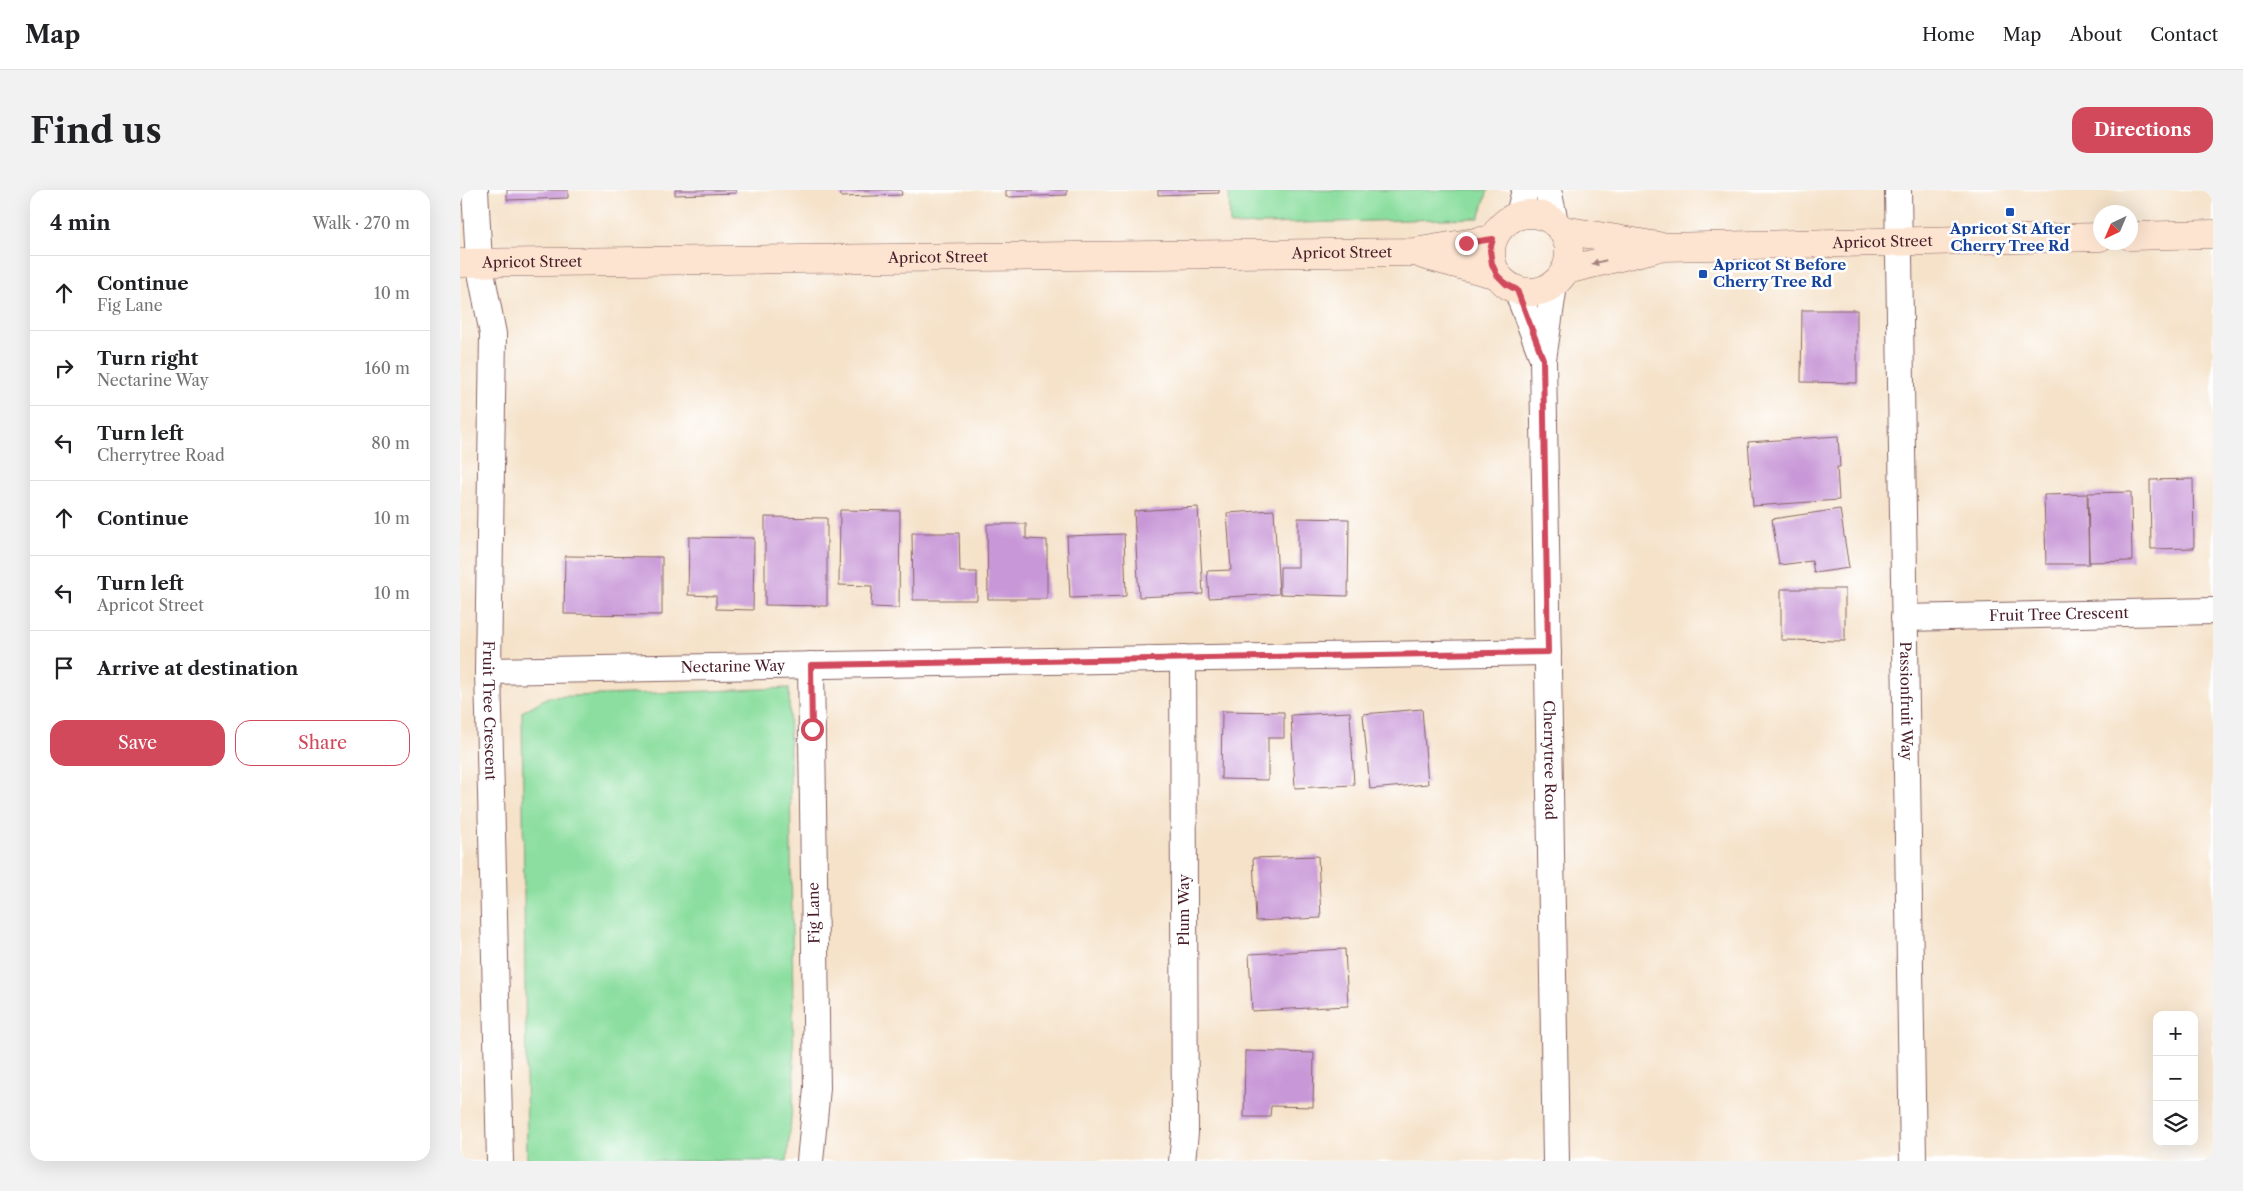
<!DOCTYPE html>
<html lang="en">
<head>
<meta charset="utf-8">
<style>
	:root { --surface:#fff; --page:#f2f2f2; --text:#202124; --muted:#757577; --line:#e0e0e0; --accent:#d1495b }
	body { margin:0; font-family:"Libre Caslon Text",serif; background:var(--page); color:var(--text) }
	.controls { position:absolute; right:15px; bottom:15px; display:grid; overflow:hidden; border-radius:10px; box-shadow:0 5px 20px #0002 }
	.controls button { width:45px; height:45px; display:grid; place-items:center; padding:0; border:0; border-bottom:1px solid var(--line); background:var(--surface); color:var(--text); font:25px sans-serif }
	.compass { position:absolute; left:1633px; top:15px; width:45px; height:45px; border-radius:50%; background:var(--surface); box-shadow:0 5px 20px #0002; rotate:224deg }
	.stop { position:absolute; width:15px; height:15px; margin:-11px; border:4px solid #d1495b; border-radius:50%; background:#fff }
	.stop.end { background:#d1495b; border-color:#fff; box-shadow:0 1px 5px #0008 }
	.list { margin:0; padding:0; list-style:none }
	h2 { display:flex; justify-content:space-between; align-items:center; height:65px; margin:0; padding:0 20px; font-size:21px }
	h2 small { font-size:16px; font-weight:400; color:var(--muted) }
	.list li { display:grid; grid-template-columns:32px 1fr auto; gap:15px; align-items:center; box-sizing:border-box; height:75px; padding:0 20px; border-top:1px solid var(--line) }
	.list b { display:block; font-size:19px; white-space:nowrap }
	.list p { margin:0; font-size:16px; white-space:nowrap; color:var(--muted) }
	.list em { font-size:16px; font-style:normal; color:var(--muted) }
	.actions { display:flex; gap:10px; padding:15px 20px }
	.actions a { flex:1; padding:11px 0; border:1px solid var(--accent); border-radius:15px; text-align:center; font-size:18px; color:var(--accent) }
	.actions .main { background:var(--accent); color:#fff }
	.icon { flex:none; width:28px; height:28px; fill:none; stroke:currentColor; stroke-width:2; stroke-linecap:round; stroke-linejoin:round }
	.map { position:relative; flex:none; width:1753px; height:971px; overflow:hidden; border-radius:15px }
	header { display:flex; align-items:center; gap:30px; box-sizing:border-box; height:70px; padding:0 25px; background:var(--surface); border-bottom:1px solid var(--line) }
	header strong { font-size:24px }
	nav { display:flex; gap:28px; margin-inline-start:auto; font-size:18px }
	.intro { display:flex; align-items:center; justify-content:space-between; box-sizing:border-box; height:120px; padding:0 30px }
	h1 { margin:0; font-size:35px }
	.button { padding:12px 22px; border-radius:15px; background:var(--accent); color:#fff; font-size:18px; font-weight:700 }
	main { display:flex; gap:30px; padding:0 30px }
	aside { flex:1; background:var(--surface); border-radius:15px; box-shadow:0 5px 20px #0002 }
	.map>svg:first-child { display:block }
	.green { fill:#8bde9f; stroke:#6a7e65 }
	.building { fill:#c897d7 }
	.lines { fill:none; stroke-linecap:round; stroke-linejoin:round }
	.street-casing { stroke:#866362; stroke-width:28 }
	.secondary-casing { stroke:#866362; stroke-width:29 }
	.street { stroke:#fff; stroke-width:26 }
	.secondary { stroke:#fde4d0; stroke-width:28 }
	.oneway { fill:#a4827e }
	.route { stroke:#d1495b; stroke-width:6 }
	.transit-dot { fill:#1a4fb4; stroke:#fff; stroke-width:2 }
	.labels { text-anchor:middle; stroke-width:5; stroke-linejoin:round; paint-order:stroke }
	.transit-label { font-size:15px; font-weight:bold; fill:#164399; stroke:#fff }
	.street-label { font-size:15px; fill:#4a1f2b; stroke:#fff }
</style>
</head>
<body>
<header>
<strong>Map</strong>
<nav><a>Home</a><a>Map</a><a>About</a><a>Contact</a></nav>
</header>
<div class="intro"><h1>Find us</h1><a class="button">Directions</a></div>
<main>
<aside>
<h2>4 min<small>Walk · 270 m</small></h2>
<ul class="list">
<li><svg class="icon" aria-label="ahead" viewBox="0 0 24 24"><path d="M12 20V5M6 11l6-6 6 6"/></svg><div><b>Continue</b><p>Fig Lane</p></div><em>10 m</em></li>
<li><svg class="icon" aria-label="right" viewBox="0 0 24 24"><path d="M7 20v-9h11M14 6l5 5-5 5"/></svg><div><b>Turn right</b><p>Nectarine Way</p></div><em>160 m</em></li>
<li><svg class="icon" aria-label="left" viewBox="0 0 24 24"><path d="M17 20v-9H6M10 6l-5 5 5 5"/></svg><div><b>Turn left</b><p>Cherrytree Road</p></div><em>80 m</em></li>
<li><svg class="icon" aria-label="ahead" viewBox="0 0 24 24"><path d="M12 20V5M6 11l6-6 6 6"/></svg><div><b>Continue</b></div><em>10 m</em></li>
<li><svg class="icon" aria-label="left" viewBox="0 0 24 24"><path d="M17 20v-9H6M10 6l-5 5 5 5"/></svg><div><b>Turn left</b><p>Apricot Street</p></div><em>10 m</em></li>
<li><svg class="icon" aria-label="arrive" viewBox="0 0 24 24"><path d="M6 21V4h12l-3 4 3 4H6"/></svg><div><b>Arrive at destination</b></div></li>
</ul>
<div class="actions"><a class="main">Save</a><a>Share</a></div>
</aside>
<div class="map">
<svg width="1753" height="971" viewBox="0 0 1753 971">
	<rect width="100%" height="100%" fill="#fff"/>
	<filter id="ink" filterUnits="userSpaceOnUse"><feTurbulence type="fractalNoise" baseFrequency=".02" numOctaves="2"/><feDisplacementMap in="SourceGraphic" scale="10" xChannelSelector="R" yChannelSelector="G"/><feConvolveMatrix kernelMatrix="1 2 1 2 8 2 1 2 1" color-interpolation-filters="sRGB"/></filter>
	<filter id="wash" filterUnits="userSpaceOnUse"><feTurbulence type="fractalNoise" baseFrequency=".0096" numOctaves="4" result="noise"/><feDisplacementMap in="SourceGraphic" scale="20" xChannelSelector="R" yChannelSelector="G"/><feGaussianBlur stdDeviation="1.12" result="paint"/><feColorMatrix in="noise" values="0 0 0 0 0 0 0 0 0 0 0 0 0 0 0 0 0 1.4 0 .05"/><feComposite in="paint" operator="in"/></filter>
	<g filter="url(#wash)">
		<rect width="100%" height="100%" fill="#f5e2c9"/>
		<g class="green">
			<path d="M769,0h259l-9,28 -249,7z"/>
			<path d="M329,498l5,398 -7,75h-260l-5,-449 26,-15z"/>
		</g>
		<g id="blocks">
			<g class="building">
				<path d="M47,0h61v8l-61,2z"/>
				<path d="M215,0h61v3l-61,2z"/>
				<path d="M380,0h61l1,5 -61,2z"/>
				<path d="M546,0h61v5l-61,2z"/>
				<path d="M698,0h61v3l-61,2z"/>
				<path d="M1342,120h55v73l-56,-1z"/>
				<path d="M1378,246l2,31h-3l2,33 -86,6 -5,-64z"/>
				<path d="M1733,289l1,69 -43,1 -1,-69z"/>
				<path d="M1671,302l1,69 -43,1 -1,-69z"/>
				<path d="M1627,304l2,70h-43l-2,-69z"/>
				<path d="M738,317l5,87 -64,3 -5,-86z"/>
				<path d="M1380,319l9,59 -35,5 -2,-12 -33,4 -7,-46z"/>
				<path d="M380,320l60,1 -1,97 -28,-1 1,-21 -33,-1z"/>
				<path d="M814,320l5,84 -70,4 -2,-27 24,-1 -4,-57z"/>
				<path d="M305,327l62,1v88l-62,-1z"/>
				<path d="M838,328l51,1 -1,77 -68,-2v-27h18z"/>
				<path d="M527,334h39v15l21,1v59h-59z"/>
				<path d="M452,343h47l1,39h17v28h-64z"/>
				<path d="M664,344l2,62 -56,2 -3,-62z"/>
				<path d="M229,347l65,1 -1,72 -37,-1v-13l-28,-1z"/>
				<path d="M105,366l97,1v58l-98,-1z"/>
				<path d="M1321,399h64v52l-64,-1z"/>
				<path d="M962,519l6,75 -58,5 -7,-75z"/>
				<path d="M762,521l62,1v26h-16v42l-47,-1z"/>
				<path d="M890,522l4,73 -59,3 -4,-73z"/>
				<path d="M858,666l3,62 -65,3 -3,-63z"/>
				<path d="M885,759l3,57 -96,5 -3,-57z"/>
				<path d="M785,861l69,2 -1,54 -42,-1 -1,11h-26z"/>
			</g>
		</g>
	</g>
	<g filter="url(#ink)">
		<use href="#blocks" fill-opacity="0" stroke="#866362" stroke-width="1"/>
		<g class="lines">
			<g class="street-casing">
				<g id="street">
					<path id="s1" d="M15,0l4,72 14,72 -5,337 12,490"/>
					<path d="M1088,0l7,32"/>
					<path id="s2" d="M1438,0l15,971"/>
					<path d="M1059,25l6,-25"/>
					<path id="s3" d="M1094,95l-11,74 13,802"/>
					<path d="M1057,100l25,66"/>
					<path id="s4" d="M1444,428l309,-7"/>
					<path id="s5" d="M28,481l1060,-19"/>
					<path d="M350,971l7,-73 -6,-423"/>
					<path d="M722,971l3,-28 -2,-475"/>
				</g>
			</g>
			<g class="secondary-casing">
				<g id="secondary">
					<circle cx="1070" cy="63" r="39"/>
					<path id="s6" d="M1103,40l101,17 436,-10"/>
					<path d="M1670,46l83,-2"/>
					<path d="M963,65l74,20"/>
					<path id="s7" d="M0,73l954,-11 79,-13"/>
					<path d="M1107,80l86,-21"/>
				</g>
			</g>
			<use href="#street" class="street"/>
			<use href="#secondary" class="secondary"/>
		</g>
		<defs><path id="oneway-solid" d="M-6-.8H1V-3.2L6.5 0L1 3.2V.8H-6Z" transform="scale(1.25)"/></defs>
		<use class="oneway" href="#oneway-solid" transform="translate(1139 72) rotate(166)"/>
	</g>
	<g class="lines" filter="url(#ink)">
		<path class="route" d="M352,539l-1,-64 737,-13 -5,-293 -26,-69 -11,-6 -9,-9 -5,-11 -2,-14 3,-11 -27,4"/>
	</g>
	<g class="transit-dot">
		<rect x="1545" y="17" width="10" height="10" rx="2.5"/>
		<rect x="1238" y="79" width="10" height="10" rx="2.5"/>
	</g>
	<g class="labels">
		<g class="transit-label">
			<text x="1550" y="44">Apricot St After<tspan x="1550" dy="17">Cherry Tree Rd</tspan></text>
			<text x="1253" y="80" text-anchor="start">Apricot St Before<tspan x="1253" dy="17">Cherry Tree Rd</tspan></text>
		</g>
		<g class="street-label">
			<text dy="5" stroke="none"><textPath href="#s6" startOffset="321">Apricot Street</textPath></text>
			<text dy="5" stroke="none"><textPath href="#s7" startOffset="882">Apricot Street</textPath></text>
			<text dy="5" stroke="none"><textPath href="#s7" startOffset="478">Apricot Street</textPath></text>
			<text dy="5" stroke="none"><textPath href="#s7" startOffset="72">Apricot Street</textPath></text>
			<text dy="5" stroke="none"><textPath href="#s4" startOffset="155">Fruit Tree Crescent</textPath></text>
			<text dy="5" stroke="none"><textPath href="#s5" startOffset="245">Nectarine Way</textPath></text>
			<text dy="5" stroke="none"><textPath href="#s2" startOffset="511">Passionfruit Way</textPath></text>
			<text dy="5" stroke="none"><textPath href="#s1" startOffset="522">Fruit Tree Crescent</textPath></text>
			<text dy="5" stroke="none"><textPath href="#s3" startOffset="476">Cherrytree Road</textPath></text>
			<text transform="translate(724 720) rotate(-90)" y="5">Plum Way</text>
			<text transform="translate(354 723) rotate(-91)" y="5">Fig Lane</text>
		</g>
	</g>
</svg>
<div class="controls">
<button>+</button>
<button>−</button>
<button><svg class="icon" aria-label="layers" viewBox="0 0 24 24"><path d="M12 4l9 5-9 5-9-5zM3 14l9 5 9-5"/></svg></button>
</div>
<svg class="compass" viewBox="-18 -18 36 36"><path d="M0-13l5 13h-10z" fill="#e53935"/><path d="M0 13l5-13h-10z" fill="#757577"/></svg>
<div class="stop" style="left:352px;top:539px"></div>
<div class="stop end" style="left:1006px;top:53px"></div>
</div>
</main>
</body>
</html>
